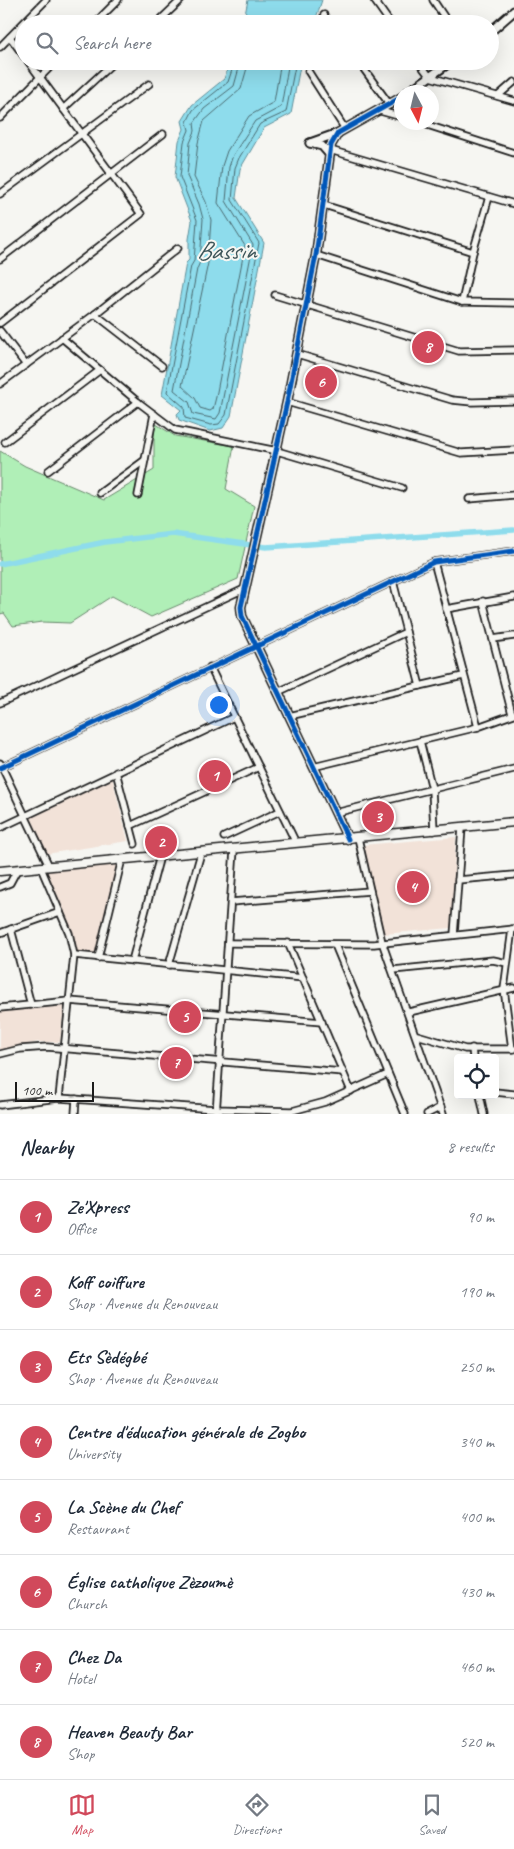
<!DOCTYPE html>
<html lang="en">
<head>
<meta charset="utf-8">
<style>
	:root { --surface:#fff; --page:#f6f6f7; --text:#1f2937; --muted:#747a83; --line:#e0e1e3; --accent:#d1495b }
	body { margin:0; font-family:Caveat,sans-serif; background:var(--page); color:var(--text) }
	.controls { position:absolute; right:15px; bottom:15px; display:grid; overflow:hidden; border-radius:5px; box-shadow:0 5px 20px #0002 }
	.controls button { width:45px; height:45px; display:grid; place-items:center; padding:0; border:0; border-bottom:1px solid var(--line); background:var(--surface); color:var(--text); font:25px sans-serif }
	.compass { position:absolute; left:394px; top:85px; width:45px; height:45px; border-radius:50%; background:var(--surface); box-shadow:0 5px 20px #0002; rotate:173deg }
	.scale { position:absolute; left:15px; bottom:12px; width:79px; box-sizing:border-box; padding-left:5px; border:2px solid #1c1c1c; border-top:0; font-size:14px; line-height:18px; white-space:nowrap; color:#1c1c1c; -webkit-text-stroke:4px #f6f6f2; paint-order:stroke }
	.you { position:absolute; left:218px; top:704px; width:18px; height:18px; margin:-12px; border:4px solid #fff; border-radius:50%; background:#1a73e8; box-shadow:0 0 0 8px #1a73e833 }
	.badge { display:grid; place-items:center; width:32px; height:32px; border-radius:50%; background:var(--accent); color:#fff; font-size:16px; font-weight:700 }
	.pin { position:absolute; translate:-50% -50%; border:2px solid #fff; box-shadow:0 1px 5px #0006 }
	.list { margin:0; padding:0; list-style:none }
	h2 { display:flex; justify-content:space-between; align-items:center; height:65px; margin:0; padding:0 20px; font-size:21px }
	h2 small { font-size:16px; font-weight:400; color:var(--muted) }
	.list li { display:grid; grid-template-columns:32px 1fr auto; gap:15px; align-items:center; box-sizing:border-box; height:75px; padding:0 20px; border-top:1px solid var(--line) }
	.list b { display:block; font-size:19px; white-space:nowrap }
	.list p { margin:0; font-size:16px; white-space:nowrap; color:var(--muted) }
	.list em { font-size:16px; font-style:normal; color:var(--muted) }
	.icon { flex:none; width:28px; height:28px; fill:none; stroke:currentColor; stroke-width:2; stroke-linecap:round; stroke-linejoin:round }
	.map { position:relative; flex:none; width:514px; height:1114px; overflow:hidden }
	.search { position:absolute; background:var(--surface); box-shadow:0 5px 20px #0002; left:15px; right:15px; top:15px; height:55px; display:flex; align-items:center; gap:12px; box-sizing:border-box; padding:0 18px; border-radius:28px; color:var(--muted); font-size:19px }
	.sheet { height:665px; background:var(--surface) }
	nav { display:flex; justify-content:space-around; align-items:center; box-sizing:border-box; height:70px; border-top:1px solid var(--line); background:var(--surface); font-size:14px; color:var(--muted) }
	nav a { display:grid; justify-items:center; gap:2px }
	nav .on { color:var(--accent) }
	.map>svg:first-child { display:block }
	.built { fill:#f2e2d8 }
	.green { fill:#b0efb7; stroke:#66866a }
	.water { fill:#8edcec; stroke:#608f99 }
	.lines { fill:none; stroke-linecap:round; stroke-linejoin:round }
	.shore { stroke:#4a696f; stroke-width:1 }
	.canal { stroke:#8edcec; stroke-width:5.5 }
	.minor-casing { stroke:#1c1c1c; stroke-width:9 }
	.tertiary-casing { stroke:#1c1c1c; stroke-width:11 }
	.secondary-casing { stroke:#1c1c1c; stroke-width:11 }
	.minor { stroke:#f6f6f2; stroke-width:5.5 }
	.tertiary { stroke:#f6f6f2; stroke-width:7 }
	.secondary { stroke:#f6f6f2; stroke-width:8 }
	.cycleway-casing { stroke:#f6f6f2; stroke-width:8 }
	.cycleway { stroke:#0057b8; stroke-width:5 }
	.labels { text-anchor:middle; stroke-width:4; stroke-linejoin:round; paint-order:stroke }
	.water-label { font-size:26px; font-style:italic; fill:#3e565a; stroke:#f6f6f2 }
</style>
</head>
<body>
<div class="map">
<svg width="514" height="1114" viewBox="0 0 514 1114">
	<rect width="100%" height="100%" fill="#f6f6f2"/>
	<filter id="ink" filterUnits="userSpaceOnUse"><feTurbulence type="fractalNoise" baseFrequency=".02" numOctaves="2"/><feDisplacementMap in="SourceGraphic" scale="10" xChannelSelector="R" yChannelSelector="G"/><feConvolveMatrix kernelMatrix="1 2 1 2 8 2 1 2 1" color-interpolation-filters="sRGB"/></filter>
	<g filter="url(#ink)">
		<g class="built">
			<path d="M112,777l16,64 -82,13 -16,-39z"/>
			<path d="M456,837l-5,91 -67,6 -22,-89z"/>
			<path d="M117,864l-22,91 -21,-3 -30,-81z"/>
			<path d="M64,1006l-4,36h-22l-38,8v-38z"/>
		</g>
		<path class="green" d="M156,424l19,12 59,10 -8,43 28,17 -16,73 -87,38 -39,-21 -42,27 -28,-1 -29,4 -9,-13 -4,1v-163l25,15 79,34 50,-30v-38z"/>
		<g class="water">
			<path d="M248,0h74l-8,24h-71z"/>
			<path d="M230,61h71l-10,53 -27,14 -24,41 -4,29 28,45 -33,173 -8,12 -13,3 -31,-11 -2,-6 4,-4 -19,-15 24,-132 3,-3v-21l3,-18 -17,-44 4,-36 5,-12 -2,-8 10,-16 32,-26z"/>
		</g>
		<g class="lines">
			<g class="shore">
				<path d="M235,61l-7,21 -35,28 -6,12 2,8 -5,12 -4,35 17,43 -3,41 -3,5 -24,126 17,15 1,11 26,7 8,-1 7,-9 33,-172 -27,-43 3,-32 4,-10 21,-34 26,-12 10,-51"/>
				<path d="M241,61l-7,25 -30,23 -10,14 1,8 -5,12 -3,33 12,28 4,15 -3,43 -3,7 -23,121 15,12 4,12 23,5 4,-6 33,-168 -27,-44 3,-34 4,-12 22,-34 26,-14 8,-46"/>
				<path d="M249,61l-8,28 -37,32 -6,22 -4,34 12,25 5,18 -3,43 -26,123 13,12 5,10 10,3 3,-2 3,-12 29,-151 -27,-43 4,-37 5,-15 22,-35 25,-14 7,-41"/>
			</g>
			<path class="canal" d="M0,564l105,-22 68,-8 93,13 248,-17"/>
			<g class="minor-casing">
				<g id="minor">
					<path d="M374,0l17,24"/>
					<path d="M433,0l16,24"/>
					<path d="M324,15l6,9"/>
					<path d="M94,24l24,-24"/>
					<path d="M156,24l25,-24"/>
					<path d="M10,37l14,19"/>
					<path d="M0,47l46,-47"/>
					<path d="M358,61l32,44"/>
					<path d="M418,61l12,16 84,24"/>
					<path d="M308,71l37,58"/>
					<path d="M498,96l16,-14"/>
					<path d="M63,109l52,-48"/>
					<path d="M380,111l22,6"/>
					<path d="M0,118l56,-57"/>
					<path d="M418,122l96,31"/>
					<path d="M330,150l184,54"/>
					<path d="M0,194l149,-110"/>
					<path d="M324,205l149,47"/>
					<path d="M316,255l146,47 52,1"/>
					<path d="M0,259l163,-125"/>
					<path d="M275,295l184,56 55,-1"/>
					<path d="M462,302l11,-50 16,-55"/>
					<path d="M95,314l67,52"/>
					<path d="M0,323l141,-109 -113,-153"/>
					<path d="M0,331l26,34"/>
					<path d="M62,338l76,64 37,28 102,21 125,37"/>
					<path d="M297,354l155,46 20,2 42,-1"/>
					<path d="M0,384l95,-70 83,-66"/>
					<path d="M287,402l174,51 53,-3"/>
					<path d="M5,442l95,-72"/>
					<path d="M48,471l90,-69"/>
					<path d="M100,493l45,-33"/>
					<path d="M138,495l16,-81"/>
					<path d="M469,499l45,-4"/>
					<path d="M434,562l44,165"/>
					<path d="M393,581l27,105"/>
					<path d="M483,601l29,113"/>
					<path d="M446,609l68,-12"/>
					<path d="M493,639l21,-3"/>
					<path d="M210,667l86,176"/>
					<path d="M278,692l128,-60"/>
					<path d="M0,703l244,-114"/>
					<path d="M289,716l174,-40"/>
					<path d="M420,741l12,48 2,42"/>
					<path d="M0,763l49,103"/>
					<path d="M313,767l165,-40 36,-13"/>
					<path d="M0,768l434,-206 80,-11"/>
					<path d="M116,772l19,72"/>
					<path d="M335,813l179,-44"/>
					<path d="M130,826l129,-59"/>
					<path d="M0,828l234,-111"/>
					<path d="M224,837l56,-26"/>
					<path d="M358,838l24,104 61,172"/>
					<path d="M41,868l28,65 5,22 -15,143"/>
					<path d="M458,880l56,-5"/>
					<path d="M0,887l10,-4 7,-13"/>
					<path d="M231,902l139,-11"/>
					<path d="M11,929l20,76"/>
					<path d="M512,929l-8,60 8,60"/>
					<path d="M0,933l60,-21"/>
					<path d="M454,935l8,-107"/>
					<path d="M228,943l146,1 140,-15"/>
					<path d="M288,943l63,148"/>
					<path d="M335,945l70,169"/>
					<path d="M74,955l229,23"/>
					<path d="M98,958l24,-99"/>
					<path d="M132,961l28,-105"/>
					<path d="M169,965l32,-112"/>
					<path d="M393,970l100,-10 14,3"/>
					<path d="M0,1008l69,-7 253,21"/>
					<path d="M409,1012l105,-24"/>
					<path d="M417,1035l48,14h49"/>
					<path d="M472,1048l1,10"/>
					<path d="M0,1054l20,-5 27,-2 296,25"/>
					<path d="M495,1092l19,2"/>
					<path d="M480,1095l4,19"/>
					<path d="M0,1105l59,-7 157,11 76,2 33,-9 63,-28"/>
					<path d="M75,1114l1,-15"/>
					<path d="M216,1114l18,-264"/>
					<path d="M427,1114l14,-7"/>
				</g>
			</g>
			<g class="tertiary-casing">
				<g id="tertiary">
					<path d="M490,32l24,-21"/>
					<path d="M408,92l44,-31"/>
					<path d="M310,143l28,-10"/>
					<path d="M310,143l12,3 7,8"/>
					<path d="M348,839l-106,-223 -1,-9 46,-205 29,-147 15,-110 7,-12 64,-36"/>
				</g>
			</g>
			<g class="secondary-casing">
				<path id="secondary" d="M0,871l514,-49"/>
			</g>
			<use href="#minor" class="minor"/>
			<use href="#tertiary" class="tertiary"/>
			<use href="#secondary" class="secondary"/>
			<g class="cycleway-casing">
				<g id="cycleway">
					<path d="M0,768l434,-206 80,-11"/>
					<path d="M348,839l-106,-223 -1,-9 46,-205 29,-147 15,-110 7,-12 64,-36"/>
				</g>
			</g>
			<use href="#cycleway" class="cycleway"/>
		</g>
	</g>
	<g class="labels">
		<g class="water-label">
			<text x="226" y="259">Bassin</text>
		</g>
	</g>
</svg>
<div class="controls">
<button><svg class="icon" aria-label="locate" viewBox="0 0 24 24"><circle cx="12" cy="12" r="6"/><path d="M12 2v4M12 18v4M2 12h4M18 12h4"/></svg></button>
</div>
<svg class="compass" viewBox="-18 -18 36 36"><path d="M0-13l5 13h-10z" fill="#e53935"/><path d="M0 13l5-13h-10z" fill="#747a83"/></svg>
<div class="scale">100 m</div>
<div class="you"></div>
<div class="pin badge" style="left:215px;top:776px">1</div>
<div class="pin badge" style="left:161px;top:842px">2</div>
<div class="pin badge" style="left:378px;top:817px">3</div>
<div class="pin badge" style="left:413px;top:887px">4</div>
<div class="pin badge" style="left:185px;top:1017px">5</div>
<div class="pin badge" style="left:321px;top:382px">6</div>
<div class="pin badge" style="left:176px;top:1063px">7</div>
<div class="pin badge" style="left:428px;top:347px">8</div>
<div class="search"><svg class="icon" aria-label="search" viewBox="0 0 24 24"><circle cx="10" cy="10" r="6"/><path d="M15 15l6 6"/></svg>Search here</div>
</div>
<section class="sheet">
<h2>Nearby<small>8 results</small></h2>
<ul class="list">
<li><span class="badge">1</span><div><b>Ze'Xpress</b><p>Office</p></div><em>90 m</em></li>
<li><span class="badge">2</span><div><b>Koff coiffure</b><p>Shop · Avenue du Renouveau</p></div><em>190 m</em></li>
<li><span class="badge">3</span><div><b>Ets Sèdégbé</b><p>Shop · Avenue du Renouveau</p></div><em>250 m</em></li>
<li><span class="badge">4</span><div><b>Centre d'éducation générale de Zogbo</b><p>University</p></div><em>340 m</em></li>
<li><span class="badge">5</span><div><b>La Scène du Chef</b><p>Restaurant</p></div><em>400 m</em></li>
<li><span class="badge">6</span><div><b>Église catholique Zèzoumè</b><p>Church</p></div><em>430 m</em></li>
<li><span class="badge">7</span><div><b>Chez Da</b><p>Hotel</p></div><em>460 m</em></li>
<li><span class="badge">8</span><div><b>Heaven Beauty Bar</b><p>Shop</p></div><em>520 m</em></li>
</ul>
</section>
<nav>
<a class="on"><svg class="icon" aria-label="map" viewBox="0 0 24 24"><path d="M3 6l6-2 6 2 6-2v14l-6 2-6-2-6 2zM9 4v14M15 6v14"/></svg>Map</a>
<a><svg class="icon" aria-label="directions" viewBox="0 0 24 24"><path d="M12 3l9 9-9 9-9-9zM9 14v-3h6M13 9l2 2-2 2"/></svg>Directions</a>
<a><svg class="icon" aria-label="saved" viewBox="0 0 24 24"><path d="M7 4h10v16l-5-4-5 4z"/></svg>Saved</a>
</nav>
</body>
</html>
